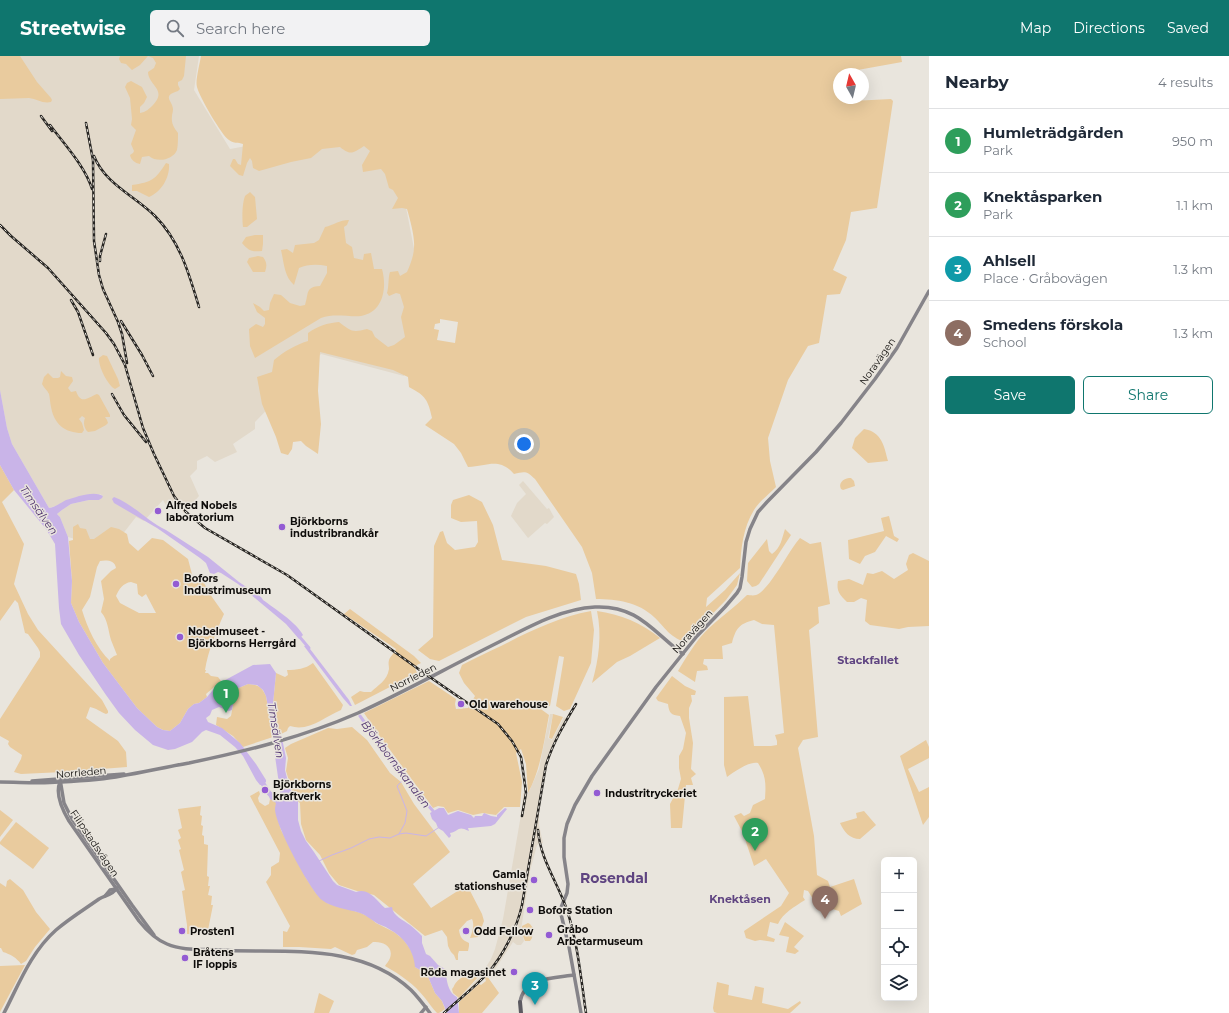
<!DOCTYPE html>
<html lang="en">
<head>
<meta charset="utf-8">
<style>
	:root { --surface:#fff; --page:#f2f2f3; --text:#1f2937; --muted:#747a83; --line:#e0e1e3; --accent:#0f766e }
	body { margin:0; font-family:Montserrat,sans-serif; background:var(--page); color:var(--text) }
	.controls { position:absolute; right:12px; bottom:12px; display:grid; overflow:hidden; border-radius:6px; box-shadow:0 4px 16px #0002 }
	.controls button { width:36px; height:36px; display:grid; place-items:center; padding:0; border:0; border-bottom:1px solid var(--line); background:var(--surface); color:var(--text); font:20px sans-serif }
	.compass { position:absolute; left:833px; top:12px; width:36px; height:36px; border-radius:50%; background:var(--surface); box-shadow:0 4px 16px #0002; rotate:352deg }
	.you { position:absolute; left:524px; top:388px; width:14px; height:14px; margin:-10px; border:3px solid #fff; border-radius:50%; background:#1a73e8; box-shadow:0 0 0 6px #1a73e833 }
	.badge { display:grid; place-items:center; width:26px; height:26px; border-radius:50%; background:var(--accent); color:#fff; font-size:13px; font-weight:700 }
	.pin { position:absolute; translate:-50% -33px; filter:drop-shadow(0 1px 2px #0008) }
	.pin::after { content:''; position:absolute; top:21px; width:14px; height:12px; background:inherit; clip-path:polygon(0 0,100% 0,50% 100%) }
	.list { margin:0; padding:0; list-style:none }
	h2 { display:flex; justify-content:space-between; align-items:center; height:52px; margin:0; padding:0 16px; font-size:17px }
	h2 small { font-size:13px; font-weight:400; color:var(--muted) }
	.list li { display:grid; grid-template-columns:26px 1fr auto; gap:12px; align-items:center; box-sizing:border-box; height:64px; padding:0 16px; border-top:1px solid var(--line) }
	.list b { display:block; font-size:15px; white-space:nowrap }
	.list p { margin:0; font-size:13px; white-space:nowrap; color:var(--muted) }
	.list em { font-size:13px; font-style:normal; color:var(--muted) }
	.actions { display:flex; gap:8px; padding:12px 16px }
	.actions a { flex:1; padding:9px 0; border:1px solid var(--accent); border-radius:6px; text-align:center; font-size:14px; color:var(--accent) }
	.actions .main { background:var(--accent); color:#fff }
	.icon { flex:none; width:22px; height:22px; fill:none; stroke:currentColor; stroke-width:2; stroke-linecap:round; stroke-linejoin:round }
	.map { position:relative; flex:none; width:929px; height:957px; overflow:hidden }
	header { display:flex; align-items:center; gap:24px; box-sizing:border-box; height:56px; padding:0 20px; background:var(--accent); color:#fff }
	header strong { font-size:19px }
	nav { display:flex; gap:22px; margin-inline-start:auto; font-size:14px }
	.search { width:280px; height:36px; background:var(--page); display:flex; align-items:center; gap:10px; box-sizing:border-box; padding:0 14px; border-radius:6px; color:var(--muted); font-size:15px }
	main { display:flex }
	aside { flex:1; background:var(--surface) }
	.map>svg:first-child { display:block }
	.built { fill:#e2d9ca }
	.green { fill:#e9cb9e; fill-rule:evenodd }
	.water { fill:#c9b4e8 }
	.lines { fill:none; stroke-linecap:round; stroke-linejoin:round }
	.stream { stroke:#c9b4e8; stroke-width:1 }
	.canal { stroke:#c9b4e8; stroke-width:3 }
	.river { stroke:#c9b4e8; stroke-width:5 }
	.secondary { stroke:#868489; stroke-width:3.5 }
	.highway { stroke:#5c5a61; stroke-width:4 }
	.rail-casing { stroke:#262421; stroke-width:2.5 }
	.rail { stroke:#e9e5dd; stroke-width:1; stroke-dasharray:3; stroke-linecap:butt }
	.poi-dot { fill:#935bd3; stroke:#e9e5dd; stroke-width:1.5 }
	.labels { text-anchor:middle; stroke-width:3; stroke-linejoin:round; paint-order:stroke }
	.street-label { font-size:10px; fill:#0e0c0a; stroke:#e9e5dd }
	.poi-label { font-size:10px; font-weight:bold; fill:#0e0c0a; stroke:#e9e5dd; text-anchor:start }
	.water-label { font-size:11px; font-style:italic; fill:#4c2f6d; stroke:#e9e5dd }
	.neighbourhood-label { font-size:11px; font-weight:bold; fill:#5f4481; stroke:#e9e5dd }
	.district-label { font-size:14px; font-weight:bold; fill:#5f4481; stroke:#e9e5dd }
</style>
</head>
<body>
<header>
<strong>Streetwise</strong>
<div class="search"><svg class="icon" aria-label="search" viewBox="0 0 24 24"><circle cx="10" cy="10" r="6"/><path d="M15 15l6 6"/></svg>Search here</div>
<nav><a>Map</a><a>Directions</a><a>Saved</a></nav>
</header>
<main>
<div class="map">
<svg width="929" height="957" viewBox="0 0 929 957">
	<rect width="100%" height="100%" fill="#e9e5dd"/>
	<g class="built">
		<path d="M0,0h199l-5,34 36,59 159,-29 28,144 -2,76 -11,36 -83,-22 -66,68v7l-22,15 4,8 -22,10 -8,-6 -10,5v8l-7,7 9,20 -15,17 -7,-9 -10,3 -4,-7 -19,21 -8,-4 -25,32 -43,-12 -8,-20 -3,-3 5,-4 9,-6 18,-4h10l4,-4 -3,-2h-5l-46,14 -37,-64 -5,-16 -7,-38z"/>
		<path d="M523,425l24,28 2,-1 5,9 -7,7 -2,-1 -17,15 -17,-22 6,-13 9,-9 -7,-9z"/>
		<path d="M550,658h3l-5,24 4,2 12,-23 3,2 -9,16 -12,34 -7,42v14l4,18 -6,2 -7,26 -9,59 3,11 -3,4h-4l-4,-3 -21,32 -2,-1 -4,-6 5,-8 4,-10 8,-30 19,-110 1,-16 5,1 11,-25z"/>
		<path d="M484,916l3,3 -25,23 -1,-1z"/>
	</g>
	<g class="green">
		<path d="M0,0h20l17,26 14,16 1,2 -1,2c-8,2 -14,-3 -22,-4 -9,0 -19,1 -29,1z"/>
		<path d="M120,0h66l-2,20 -2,4 -4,2v3l2,4 -2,2c-17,5 -5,10 -5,18 0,3 -1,5 -1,7 -1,7 2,12 6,17 0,5 0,12 -1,17 -4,10 -20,13 -28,6l-7,1 -2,7c-5,-1 -9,-4 -10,-9l3,-2 1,-2 -3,-7 5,-14 -5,-5 1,-6 -2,-21 -5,-11 2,-4 4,-2 11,6 5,10 -3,6 -4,4v6c6,-1 9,-4 13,-8 15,-15 -5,-20 -5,-33l6,-4 2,-5 -3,-5 -5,-2 -8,9 -8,5 -6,-6 -5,-1 -2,-4z"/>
		<path d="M201,0h700l1,6 -50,9 -1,3h-12v24h13v3l39,-2 2,2 -16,107 -26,4 -5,28 -13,30 14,7 -7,17 -13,1 -8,48 -11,3 -20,34 -20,58 2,23 6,26c-7,7 -17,15 -22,23 -11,18 -13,38 -14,58l-33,30 -1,9 19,-17 15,-17 -3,12 -11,15 -41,42c-17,-6 -19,-14 -31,-25 -16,-15 -37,-18 -58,-18l-4,-26 -10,-26 -47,-68c-8,-8 -10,-8 -21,-5 -15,-17 -26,-8 -46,-7l-7,-14 -7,-9 -29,-19 7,-7c-4,-18 -6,-22 -23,-31l-1,-10 -15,-7 -73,-18 -2,39 3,33 -3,30 -12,-8 -5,-5 -8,1 -1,7 -4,6 -7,-2 -5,-16 -14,-33 -5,-27 15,-5 2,-12c11,-9 21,-15 34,-19v-8c10,-7 19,-10 31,-11 12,9 13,11 28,7l5,2 3,6 13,10 6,-2 11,-8 -4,-20 3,-10 -4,-13 -4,-1 -7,3 -2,-3c2,-6 1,-16 3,-21l8,-1 2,5 7,-4c3,-7 7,-16 7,-25 1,-9 -4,-28 -7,-38l-5,-1 -10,1 6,-11 -5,-8 -4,-2 -4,-14 -4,-5 -18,3 -1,-7 8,-14 -6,-5c-11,7 -13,10 -24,1l-18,2 -11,9 -20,4 -32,9 -6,-3 -1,-7 -2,-3 -3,5 -4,13 -4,-1 -9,-9 3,-7h2l3,5 3,1 2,-21c-5,-2 -9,0 -14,-4 -7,-4 -30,-44 -32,-53 -2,-6 3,-24 4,-31zM440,263l18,3 -3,21 -18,-3 2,-10 -5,-1 1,-5 5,-1z"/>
		<path d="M166,107l3,1c1,14 -8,28 -20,33l-12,-6h-5v-6c20,-3 23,-5 34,-22z"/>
		<path d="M250,136l5,5 2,22 -10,8h-4c-1,-8 -1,-23 2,-31 1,-1 4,-3 5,-4z"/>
		<path d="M349,164l-2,5 -3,2 2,16 6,4 2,11 9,2 1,-6 7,-1 3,16h8c5,18 2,43 -21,47 -13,1 -27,-3 -40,2l-66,40 -5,-12 -1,-17 7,-5 7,3 2,-3v-6l-8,-6 -4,-9 7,4 4,4 5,-1 1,-7 4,-9 7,1 9,8 10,3 5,-1c4,-12 0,-18 15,-19l7,-13v-7c-10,-2 -19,-2 -28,2l-5,17c-10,-9 -10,-22 -13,-35l6,-1 6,4 2,-8 19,-2 5,-3 6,-13c9,-2 14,-7 24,-7z"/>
		<path d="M255,179h8v9l-1,7c-11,1 -13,0 -20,-8l4,-6z"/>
		<path d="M258,200l5,1c4,5 4,9 2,15h-12l-6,-10 2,-4z"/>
		<path d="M103,299l4,1 11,23 2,7 -5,3c-7,-3 -17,-23 -16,-31z"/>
		<path d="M61,315l5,5 6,1 1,4 -5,7 3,4 5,-1c5,14 11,7 21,3l2,1 11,20v2h-5l2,3 1,3 -2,2 -11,6 -7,1c-4,-3 -5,-10 -3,-14l-3,-2 -3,3 3,4 2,7 -2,3c-17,0 -28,-9 -31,-26 -1,-4 -1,-9 -2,-13 -2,-4 -5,-6 -7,-10l2,-7 4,-4 5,5h5l2,-1z"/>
		<path d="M864,373c18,3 20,17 24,32l-20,2 -16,-15 3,-10z"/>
		<path d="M0,409l14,25 -12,12 22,42 -10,40 14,30 10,16 64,70 6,11v2l-2,1c-7,-3 -8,-5 -16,-7l-4,11 32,23 8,11 1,15 -64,5 -42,2 -7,-2 7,-13 1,-4 -12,-8 -2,-3 1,-3 -9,-5v-17l40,-62v-5l-2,-4 -10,-14 -3,-1 -7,-30 -3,-3 -15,21z"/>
		<path d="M849,422h2l3,3 1,5 -12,4 -2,-1c-3,-6 2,-10 8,-11z"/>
		<path d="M469,439l13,7 11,23 9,35 44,6 30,8 3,10 2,16 -55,17 -87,44 -9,-2 -12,-9 15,-13 1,-91 6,-14 3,-1 4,12 8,7 20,-3 3,-5 -1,-21 -16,1 -10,-4v-13l2,-5z"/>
		<path d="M889,460l5,20 5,3 -2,3 -11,-6 -11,16 -10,4 -5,8 -11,-5 -1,-19 36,-9 -3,-13z"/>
		<path d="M78,468l2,4 6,1 4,10h4l17,-12 8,2 8,5 2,9 9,8 14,-13 11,2 25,19 5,19 7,-2 12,21 12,17c-8,18 -16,37 -19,56h1l-1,3h3l3,3 7,1 3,4 -15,13 1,3 -8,6 -5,1 -6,5 -8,14 -10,8 -7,-1 -6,-3 -20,-19 -34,-45 -24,-41 -8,-19 1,-22 -3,-40 4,-1v-13zM100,505c6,-1 15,-1 16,7l-5,3 -10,10 3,18 -3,13c7,8 7,18 10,28 2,5 4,10 6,15l-3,1 -4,3v2c-13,-12 -23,-34 -28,-51l8,-13 7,-30zM131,526l6,2 1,10 4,3 4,-3 10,19h-17l-19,-10 -4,-7c3,-7 7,-13 15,-14z"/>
		<path d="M785,473l6,6 -32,49 -3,2 -4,1 -5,-6 1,-18 19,-24 2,12 3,3c9,-6 10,-16 13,-25z"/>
		<path d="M800,482l10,6 11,-2 9,62 -12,3 1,16 -10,7 9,107 -15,3 -5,8 16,88 3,39 11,6 2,6 24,-8 8,25 -21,12 -2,-5 -23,-7 -8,-13 -4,-1 -1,7 2,3c-11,7 -22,13 -27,24l-8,-2 -3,14 8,3 -1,3 -14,-2 -5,1 -9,-3 -2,-7 37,-25 8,-13 -23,-34 -12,7 -11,-33 -9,-17 7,-3 3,3 6,-3 3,-8 12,-6c1,-16 1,-23 -7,-36 -9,-2 -24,9 -31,14l-3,-12v-68l24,-1 6,50h17l6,-1v-4l-2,-6 9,-2 -10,-108 -12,-1 -8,-4c-15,4 -18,8 -22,23l-10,3 1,13h-19l-1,5 4,2 1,4 -11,1 -2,11 -17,-11c8,-13 16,-27 27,-39 13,-13 29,-24 42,-37 2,0 6,1 9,0 13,-4 33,-45 44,-57z"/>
		<path d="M913,497l16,8v65l-21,1 -9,2 -29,-4 -5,-4 2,-21 -6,-2 -7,4h-7c-7,-7 -11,-11 -9,-21l11,-2 14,6 4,-12 6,1 9,-3 12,8 14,-9 -2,-6 3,-9z"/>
		<path d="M350,553l64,47 7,7 -4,2 -2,3 2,5 -62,32 -4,-8 9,-6 4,1h7c7,-7 16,-11 18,-23 0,-3 -1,-6 0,-9 2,-5 5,-6 7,-11l-52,-35z"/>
		<path d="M591,555l3,19 -3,33 -21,46 -6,2 -8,-5 8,-49 -5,-1 -9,50 -12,1 11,8c-5,26 -8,54 -21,78l-2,-29 -5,-15 -5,4 6,29 -2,25h-16l-8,8 -13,-2 -10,2 -15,-5 -10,3 -4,-6 -6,-1 -5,2 -57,-77 -12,-18 65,-32 27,18 -1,5 1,5 12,-1 7,-12 -11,-13 -5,-10 3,-8c13,-7 26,-13 39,-19 29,-15 58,-29 90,-35z"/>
		<path d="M597,555c23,3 45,12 63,27l-30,18 -13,6 -25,21c7,-24 10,-48 5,-72z"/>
		<path d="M313,607l30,42 -2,5c-17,7 -32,22 -51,16l-2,2 -1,3 -8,4 -5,-18 -1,-13 3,-31 9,4 3,-2 -1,-5c10,0 18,-1 26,-7z"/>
		<path d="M672,620l13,10 11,5 -1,4h-4l1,6 -3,7v10l4,25 -2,26 5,5 -5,4 2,7h-7l-4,43h-11l-1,-24 8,-15 3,-10 -2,-11v-12l4,-7 3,-16 -6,-17c-9,-1 -11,-3 -12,-12l-10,-3 -2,-3z"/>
		<path d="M248,628c10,1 13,2 18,12l7,41 -30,10 -10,-11 -17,-11 1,-8 10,2 4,-3 5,-27z"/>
		<path d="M553,658l10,3 -11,22 -3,-1z"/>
		<path d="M352,671l15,13 23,33 11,9 13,22 36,48 -37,32 18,24 36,-23 15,29 2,7 -6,16 -8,1c2,-6 5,-12 2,-19l-5,2 -8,9c1,7 3,10 10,13v3l-1,5h-9l-1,3v6h-2l-2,-5 -3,-3 -3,-6 -1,-9 -5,-7 -17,6 -51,-41 -17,-4 -18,-6 -10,-12 -9,-18 -14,-15 -5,-16 -1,-21 -6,-6 -8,-26 2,-13 -3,-10 6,-4 37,-16 9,1z"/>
		<path d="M926,684l3,7v11l-21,11 11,23 10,-5v30l-6,8 -23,-69z"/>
		<path d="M259,735l1,3 -2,4 1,4 6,4 4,-2 1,-5 5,2 1,2 1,13 4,14 25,48 10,15 11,10 34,10 8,4 7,6 18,9 9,7 8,11 4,8v9l12,7 8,19 7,8 3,8 -6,4h-2c-5,-5 -8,-10 -12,-15 -11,-14 -24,-23 -40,-32 1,-2 4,-5 5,-8 4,-12 -8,-17 -17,-16l-6,5 -10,3 -2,4 -3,1 -17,-8 -4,2 -32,-2h-16v-16l4,1 3,-6 -24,-44 5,-7v-8l8,-5 1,-9 -30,-57z"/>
		<path d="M201,750l-1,9 2,1 -1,9 2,1 -1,9 2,1v8l4,1 -1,31 2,1 -1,9h2l-2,9 4,1 -1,9h2l-6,30 -20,-1v-9l-5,-34 3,-1 -4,-18 3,-2 -5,-20 2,-1 -3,-9 3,-2 -3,-8 4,-2 -4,-19z"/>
		<path d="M0,754l13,10 -13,17z"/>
		<path d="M864,755l12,14 -16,14c-10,0 -16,-7 -20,-16l17,-5 -1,-5z"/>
		<path d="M16,766l33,26 -16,21 -33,-25v-2z"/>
		<path d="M10,823l13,11 13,22 14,17 -15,18 -9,14 -5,3c-4,-6 -11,-10 -18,-12l-2,-4h-1v-65l6,4 1,-6z"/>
		<path d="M785,866l19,14 -10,11 5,4 -4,3 -9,-2 3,-15 -10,-2z"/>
		<path d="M528,867l2,1 3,4 -1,10 -2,3h-5l-3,-7v-8z"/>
		<path d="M25,909l-25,47v-46z"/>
		<path d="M471,916h9l-1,4 -20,22 -6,-5 -1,-4c2,-2 2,-4 3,-5 2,-4 13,-11 16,-12z"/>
		<path d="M487,920l12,17 -17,20h-23v-11l20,-18 2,1 5,-4 -1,-3z"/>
		<path d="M717,926l12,3 -1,10 24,5 3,-14 9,2 -2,15 26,6 12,-8 1,2 -11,10h-73l-3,-1 -1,-4z"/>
		<path d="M319,937l15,8 -5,12h-15z"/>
	</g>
	<g class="water">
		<path d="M0,334l7,38 5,16 37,64c7,-1 11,-5 17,-8 10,-3 28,-10 37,-4l-1,2 -3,2h-10l-18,4 -9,6 -5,4 3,3 8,20 4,44 -1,22 8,19 24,41 34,45 20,19 6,3 7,1 10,-8 8,-14 6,-5 5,-1 8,-6 11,-13 35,-19 17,-1 6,9 -3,31 1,13 9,26 3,15 -1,12 2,8 4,13 7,8v21l3,11 5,10 8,11 19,29 4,4 19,7c13,-5 20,8 29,16l7,-1c1,9 11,13 18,18 4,3 8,7 12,11v7l4,11 4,2 8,9 7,4c2,10 2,23 12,28l1,7 1,9h-12l-5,-12 -7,-8 -8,-19 -12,-7c-1,-16 -11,-30 -26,-38 -4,-3 -10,-4 -14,-7 -5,-3 -9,-7 -15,-9 -12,-4 -28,-5 -38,-13 -12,-10 -47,-75 -47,-91 0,-1 1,-6 1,-6l-6,-4 -2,-5 2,-1 7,4 3,-2v-4l-5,-35v-11l-9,-49 -3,-6 -6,-5 -9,-1 -12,5 -4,21 -3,1 -10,-4 -7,3 -2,5 -4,3 2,4 14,6 18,15 16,21 10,16v2l-4,3h-2l-4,-5 -13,-24 -8,-9 -15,-12 -14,-5 -4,2 -10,10 -17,7 -7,1 -15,-5 -18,-15 -16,-17 -13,-18 -27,-40 -18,-31 -2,-16 -4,-64 -9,-15 -32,-39 -14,-25z"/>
		<path d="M114,441c19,7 33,24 52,33l42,27 31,25 22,15 2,3c11,8 34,23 40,35l-4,4 -13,-15 -48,-40 -17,-11 -3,-1 -4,2 -4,-1 -4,-10 -6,-5 -43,-30 -43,-25 -2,-4z"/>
		<path d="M307,589l42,55 3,6h-2l-7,-8 -39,-52z"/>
		<path d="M439,752h5l4,7 10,-4 13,4 3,3 1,-2h7l2,-3 7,3 6,1v-2l8,-7 2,1 -12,15 -4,2 -21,2h-2l1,3c-12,-6 -9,0 -19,2l1,3 -2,2 -6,-7 -5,-3 -2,-5 -4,-4 -2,-6z"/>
	</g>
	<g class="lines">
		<g class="stream">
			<path d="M403,723l1,-2"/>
			<path d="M399,778l6,-11 2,-12 -10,-25 4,-4"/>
			<path d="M319,805l13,-6 19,-7 18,-9 10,-2 11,1 9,-4 7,-1 20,3 12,-8"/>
		</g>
		<g class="canal">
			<path d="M298,579l11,13"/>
			<path d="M360,660l44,61 29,34"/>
		</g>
		<path class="river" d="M260,723l9,14 4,4"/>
		<g class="secondary">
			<path d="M60,723l4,24 8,16 60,86 22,30"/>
			<path d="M32,725l92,-7"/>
			<path d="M0,726c20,0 39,2 59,0 20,-1 42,-2 62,-6 23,-4 45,-9 68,-13 58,-12 114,-26 169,-50 44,-20 87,-44 131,-66 33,-16 68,-38 106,-40 43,-2 58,25 88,47"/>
			<path d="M60,726c-5,12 3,29 9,39l70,100c8,10 16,18 28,23 16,7 35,5 51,6 65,4 141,-9 193,40 7,7 13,15 19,23"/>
			<path d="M105,840l5,-6 6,-1"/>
			<path d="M520,946c4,-25 35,-24 54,-27"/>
			<path d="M4,957c15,-29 27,-61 52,-83 14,-12 29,-21 43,-31 7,-4 14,-4 18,-11"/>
			<path d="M421,957l5,-6"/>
			<path d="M581,957l-12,-66 -9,-37 7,-17 1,-9 -4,-27v-19l3,-14 8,-19 17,-29 64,-89 41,-51 28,-29 12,-14 3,-5 2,-11 4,-35 4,-13 8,-17 9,-10 49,-50 25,-29 34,-44 22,-31 32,-57"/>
		</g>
		<path class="highway" d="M520,946l1,11"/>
		<g class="rail-casing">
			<g id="rail">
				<path d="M41,60l11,15"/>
				<path d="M86,67l7,37 1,81 5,34 4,14 15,33 4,12 5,29"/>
				<path d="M50,69c14,19 35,41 42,64"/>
				<path d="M94,100c11,28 41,40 61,60 25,25 34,58 44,91"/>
				<path d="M0,169l11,11 37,32 58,65 8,11 11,21 18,63 11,26 20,42 12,16 19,16 82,47 137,98 74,51 14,17 9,16 4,28 1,8 -4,23"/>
				<path d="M100,205v-5l6,-22"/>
				<path d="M71,244l7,12 15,43"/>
				<path d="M121,265l21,34 11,21"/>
				<path d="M112,338l12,21 22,27"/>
				<path d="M538,774c2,29 20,53 29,80 11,34 14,69 19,103"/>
				<path d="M444,957c14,-13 30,-25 43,-39 16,-18 30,-46 35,-69l24,-140c7,-22 18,-41 30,-61"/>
			</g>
		</g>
		<use href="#rail" class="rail"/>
	</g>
	<g class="poi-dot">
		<circle cx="158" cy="455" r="4"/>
		<circle cx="282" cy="471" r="4"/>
		<circle cx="176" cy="528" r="4"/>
		<circle cx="180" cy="581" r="4"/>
		<circle cx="461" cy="648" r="4"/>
		<circle cx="265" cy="734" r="4"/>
		<circle cx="597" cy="737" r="4"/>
		<circle cx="534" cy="824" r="4"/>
		<circle cx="530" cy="854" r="4"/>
		<circle cx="182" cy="875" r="4"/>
		<circle cx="466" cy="875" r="4"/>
		<circle cx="549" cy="879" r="4"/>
		<circle cx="185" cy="902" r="4"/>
		<circle cx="514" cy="916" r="4"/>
	</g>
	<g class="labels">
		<g class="street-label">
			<text transform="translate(877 305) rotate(-55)" y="4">Noravägen</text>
			<text transform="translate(692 575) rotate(-48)" y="4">Noravägen</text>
			<text transform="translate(413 621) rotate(-27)" y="4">Norrleden</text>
			<text transform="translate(81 716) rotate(-5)" y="4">Norrleden</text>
			<text transform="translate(95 787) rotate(56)" y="4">Filipstadsvägen</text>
		</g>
		<g class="poi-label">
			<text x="166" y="453">Alfred Nobels<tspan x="166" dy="12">laboratorium</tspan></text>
			<text x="290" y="469">Björkborns<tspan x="290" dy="12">industribrandkår</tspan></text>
			<text x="184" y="526">Bofors<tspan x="184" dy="12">Industrimuseum</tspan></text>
			<text x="188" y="579">Nobelmuseet -<tspan x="188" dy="12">Björkborns Herrgård</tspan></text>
			<text x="469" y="652">Old warehouse</text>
			<text x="273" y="732">Björkborns<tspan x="273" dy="12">kraftverk</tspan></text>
			<text x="605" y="741">Industritryckeriet</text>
			<text x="526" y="822" text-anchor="end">Gamla<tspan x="526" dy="12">stationshuset</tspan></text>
			<text x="538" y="858">Bofors Station</text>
			<text x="557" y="877">Gråbo<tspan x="557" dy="12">Arbetarmuseum</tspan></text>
			<text x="190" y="879">Prosten1</text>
			<text x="474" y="879">Odd Fellow</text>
			<text x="193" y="900">Bråtens<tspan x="193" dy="12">IF loppis</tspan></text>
			<text x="506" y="920" text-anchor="end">Röda magasinet</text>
		</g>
		<g class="water-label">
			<text transform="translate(39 454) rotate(55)" y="4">Timsälven</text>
			<text transform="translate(276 674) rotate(81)" y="4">Timsälven</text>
			<text transform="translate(396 708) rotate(53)" y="4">Björkbornskanalen</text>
		</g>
		<g class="neighbourhood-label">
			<text x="868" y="608">Stackfallet</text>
			<text x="740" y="847">Knektåsen</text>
		</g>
		<g class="district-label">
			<text x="614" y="827">Rosendal</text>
		</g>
	</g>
</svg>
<div class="controls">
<button>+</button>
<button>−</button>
<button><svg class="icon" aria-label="locate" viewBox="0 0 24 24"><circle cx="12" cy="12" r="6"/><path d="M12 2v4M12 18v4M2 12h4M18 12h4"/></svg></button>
<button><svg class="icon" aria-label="layers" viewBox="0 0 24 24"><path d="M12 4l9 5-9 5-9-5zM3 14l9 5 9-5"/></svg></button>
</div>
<svg class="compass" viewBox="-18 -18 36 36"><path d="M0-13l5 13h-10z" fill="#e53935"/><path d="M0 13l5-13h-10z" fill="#747a83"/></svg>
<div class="you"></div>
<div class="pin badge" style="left:226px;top:657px;background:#2e9e5b">1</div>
<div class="pin badge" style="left:755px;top:795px;background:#2e9e5b">2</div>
<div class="pin badge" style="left:535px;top:949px;background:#0f9aa8">3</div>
<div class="pin badge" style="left:825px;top:863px;background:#8d6e63">4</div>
</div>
<aside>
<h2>Nearby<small>4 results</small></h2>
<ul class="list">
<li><span class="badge" style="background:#2e9e5b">1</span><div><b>Humleträdgården</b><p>Park</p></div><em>950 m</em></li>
<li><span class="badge" style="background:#2e9e5b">2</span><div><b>Knektåsparken</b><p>Park</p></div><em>1.1 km</em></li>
<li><span class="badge" style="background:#0f9aa8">3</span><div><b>Ahlsell</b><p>Place · Gråbovägen</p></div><em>1.3 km</em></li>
<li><span class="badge" style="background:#8d6e63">4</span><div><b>Smedens förskola</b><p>School</p></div><em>1.3 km</em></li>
</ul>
<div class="actions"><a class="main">Save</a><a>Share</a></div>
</aside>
</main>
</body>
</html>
